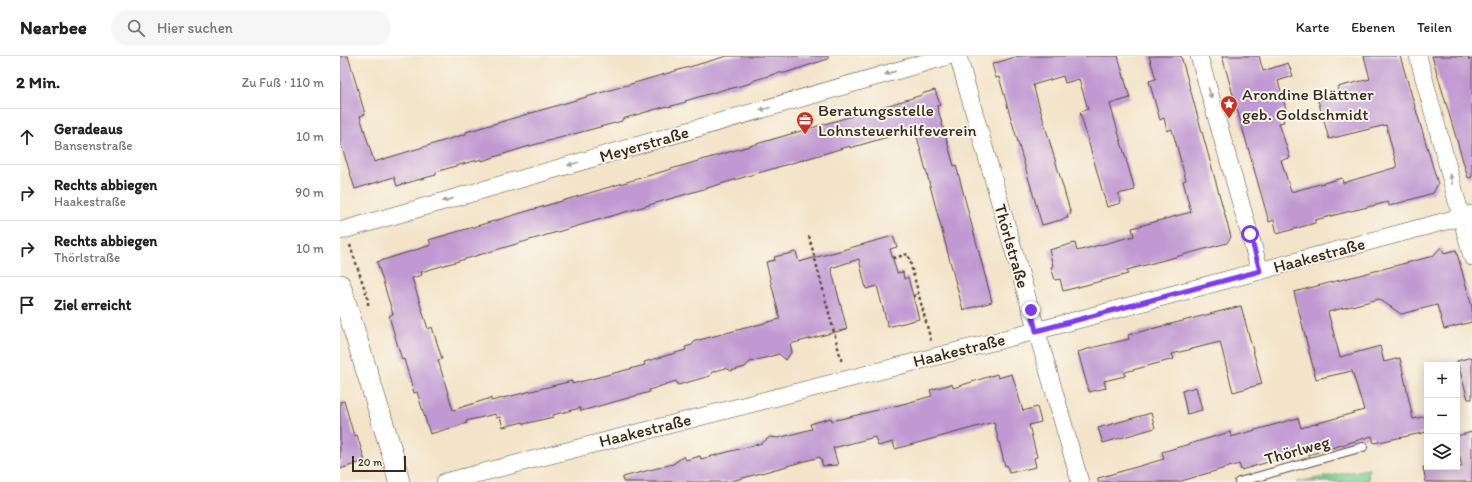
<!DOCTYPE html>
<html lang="de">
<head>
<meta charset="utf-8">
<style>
	:root { --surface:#fff; --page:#f6f6f6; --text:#222; --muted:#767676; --line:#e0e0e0 }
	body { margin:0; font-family:Itim,sans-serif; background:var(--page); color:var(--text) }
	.controls { position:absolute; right:12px; bottom:12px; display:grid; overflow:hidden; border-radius:0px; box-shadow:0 2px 10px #0003 }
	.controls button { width:36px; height:36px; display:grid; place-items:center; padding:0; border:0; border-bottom:1px solid var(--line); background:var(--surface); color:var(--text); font:20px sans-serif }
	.scale { position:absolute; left:12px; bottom:10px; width:54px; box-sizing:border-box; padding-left:4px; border:2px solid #3b2a1e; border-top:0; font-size:11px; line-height:14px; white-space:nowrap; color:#3b2a1e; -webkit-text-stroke:3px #fbf7ec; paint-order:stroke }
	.stop { position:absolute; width:12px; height:12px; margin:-9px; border:3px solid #7c3aed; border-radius:50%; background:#fff }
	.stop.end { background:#7c3aed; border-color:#fff; box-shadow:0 1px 4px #0008 }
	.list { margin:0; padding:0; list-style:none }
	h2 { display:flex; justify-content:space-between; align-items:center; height:52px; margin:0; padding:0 16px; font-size:17px }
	h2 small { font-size:13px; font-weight:400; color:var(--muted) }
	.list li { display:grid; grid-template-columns:26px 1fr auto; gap:12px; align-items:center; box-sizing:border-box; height:56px; padding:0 16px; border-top:1px solid var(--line) }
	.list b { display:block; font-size:15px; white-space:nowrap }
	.list p { margin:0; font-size:13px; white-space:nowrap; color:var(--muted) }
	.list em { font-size:13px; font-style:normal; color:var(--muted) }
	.icon { flex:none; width:22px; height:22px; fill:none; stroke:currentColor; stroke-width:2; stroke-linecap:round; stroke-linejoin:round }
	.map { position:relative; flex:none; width:1132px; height:426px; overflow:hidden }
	header { display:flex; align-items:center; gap:24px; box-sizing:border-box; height:56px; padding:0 20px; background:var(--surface); border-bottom:1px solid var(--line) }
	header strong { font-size:19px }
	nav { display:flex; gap:22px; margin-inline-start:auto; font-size:14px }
	.search { width:280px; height:36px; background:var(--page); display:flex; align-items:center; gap:10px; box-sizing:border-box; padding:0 14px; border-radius:22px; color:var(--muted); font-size:15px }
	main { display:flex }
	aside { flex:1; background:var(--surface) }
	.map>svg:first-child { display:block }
	.green { fill:#7dd093; stroke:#5c7d58 }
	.building { fill:#c098d2 }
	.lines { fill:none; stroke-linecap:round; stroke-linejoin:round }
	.service-casing { stroke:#574638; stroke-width:10 }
	.minor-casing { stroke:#574638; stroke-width:18 }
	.tertiary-casing { stroke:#574638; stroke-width:22 }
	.path { stroke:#574638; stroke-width:2.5; stroke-dasharray:3 3; stroke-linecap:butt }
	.service { stroke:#fff; stroke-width:8 }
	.minor { stroke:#fff; stroke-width:17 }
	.tertiary { stroke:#fff; stroke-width:21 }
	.oneway { fill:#a79f9a }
	.route { stroke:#7c3aed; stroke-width:5 }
	.labels { text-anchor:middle; stroke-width:4; stroke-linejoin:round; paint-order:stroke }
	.poi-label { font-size:17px; fill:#3b2a1e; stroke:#fbf7ec; text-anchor:start }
	.street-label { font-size:17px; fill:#3b2a1e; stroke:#fbf7ec }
</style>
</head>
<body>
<header>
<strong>Nearbee</strong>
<div class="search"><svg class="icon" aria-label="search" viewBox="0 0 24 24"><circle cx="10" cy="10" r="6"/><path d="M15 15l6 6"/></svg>Hier suchen</div>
<nav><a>Karte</a><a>Ebenen</a><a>Teilen</a></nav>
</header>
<main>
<aside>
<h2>2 Min.<small>Zu Fuß · 110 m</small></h2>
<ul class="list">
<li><svg class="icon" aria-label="ahead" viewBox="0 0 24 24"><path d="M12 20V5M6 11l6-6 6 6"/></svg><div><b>Geradeaus</b><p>Bansenstraße</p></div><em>10 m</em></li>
<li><svg class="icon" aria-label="right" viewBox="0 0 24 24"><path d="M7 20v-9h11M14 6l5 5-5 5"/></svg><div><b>Rechts abbiegen</b><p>Haakestraße</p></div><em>90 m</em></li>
<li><svg class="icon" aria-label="right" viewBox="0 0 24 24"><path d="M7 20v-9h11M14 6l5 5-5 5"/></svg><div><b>Rechts abbiegen</b><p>Thörlstraße</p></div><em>10 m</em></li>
<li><svg class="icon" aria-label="arrive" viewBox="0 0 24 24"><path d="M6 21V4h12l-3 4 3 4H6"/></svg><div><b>Ziel erreicht</b></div></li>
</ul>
</aside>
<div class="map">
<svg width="1132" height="426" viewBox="0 0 1132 426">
	<rect width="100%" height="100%" fill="#fbf7ec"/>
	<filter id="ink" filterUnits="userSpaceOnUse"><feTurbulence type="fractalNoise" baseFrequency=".025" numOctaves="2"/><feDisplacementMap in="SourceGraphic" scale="8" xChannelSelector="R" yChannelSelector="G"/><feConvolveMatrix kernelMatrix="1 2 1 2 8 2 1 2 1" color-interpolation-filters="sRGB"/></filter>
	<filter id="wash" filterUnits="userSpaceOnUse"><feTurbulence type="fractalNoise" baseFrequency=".012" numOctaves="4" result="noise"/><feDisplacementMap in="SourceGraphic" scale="16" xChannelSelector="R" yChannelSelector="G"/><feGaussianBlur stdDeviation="0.9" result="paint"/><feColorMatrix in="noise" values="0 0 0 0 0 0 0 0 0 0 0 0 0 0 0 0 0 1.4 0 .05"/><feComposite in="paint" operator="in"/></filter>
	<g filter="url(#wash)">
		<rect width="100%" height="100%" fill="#f3e4c9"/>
		<path class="green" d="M1029,413l-1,13h-71z"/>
		<g id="blocks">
			<g class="building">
				<path d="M0,0h8l17,58 -5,2 14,46 92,-28v-2l261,-76h101v3l-43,14h-7l-23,7 -4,3 -22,6v-1l-44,13 1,1 -18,5 -1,-1 -45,13v2l-96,26 -44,14v-2l-23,6 -23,7v3l-19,5 -20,6 -3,-9 -39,12 -15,-48z"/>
				<path d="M679,0h99l12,42 -20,6 25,86 -17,4 3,9 -14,4 -27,-95 8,-3 -9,-30 -14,4 -2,-7 -30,9 38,129 -4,1 1,3 -26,7 -43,-148 -3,1 -4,-14z"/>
				<path d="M809,0h32l50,181 -4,6 -100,27 1,4 -65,17 -3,-12 -5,1 -4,-13 2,-1 -4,-16 26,-7 2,8 57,-15 -2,-8 59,-16 -8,-31 3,-1 -14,-51 -5,2 -3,-13 -4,2 -11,-39 7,-2z"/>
				<path d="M882,0h37l4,15 25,-8 5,13 -15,5 8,28 -6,2 4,11 -5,1 11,35 -9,2 10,32 51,-14 1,5 54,-16 -11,-42 -57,14 -11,-39 21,-6 -2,-7 33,-8 -6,-23h36l38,128 -5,9 -44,13 -1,-4 -37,9 -36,9v3l-38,11 -3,-14 -5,2z"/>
				<path d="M1092,0h36l1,4 3,-1v118l-4,1z"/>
				<path d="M595,34l5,15 -3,1 17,60 2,-1 36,137 -29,8 -48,-181 -65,19v-2l-429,126 1,3 -10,3 16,51 4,-2 10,32 -4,1 15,50 38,-12v3l81,-20v3l73,-19 -1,-3 42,-12 -1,-3 7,-2 3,-4 85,-22 -14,-57 9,-2 -1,-3 22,-5 3,10 94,-26 4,11 -7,2 7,24 6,-1 1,7 4,-2 11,42 -31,8 -11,-41 -11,3 -7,-30 -28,9 16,61 -57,15 2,7 -6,9 -7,-6 -29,8 -5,5 -14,4 -5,-3 -14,4 -2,4 -32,9 -2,-4 -27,9 1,2 -69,19 -1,-3 -27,7v2l-29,7 -1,-2 -20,5 -3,-10 -4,1 -1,-4 -29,7 1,2 -37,11 -13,-42 -3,1 -10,-34 -2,1 -13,-44 4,-2 -16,-52 54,-17 -2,-5 440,-129 53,-16 -1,-1z"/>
				<path d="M1101,191l3,6 12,-3 16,57v15l-28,7 -7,-24 -36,9 -22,-15 -51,13 12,45 40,-11 4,16 16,-4 13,61 14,-3v16l-53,11 -2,-7 -64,19 -2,-4 -65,19 -2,-6 -61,18h-80v-4l66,-19 -2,-7 68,-20 1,5 67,-19 3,10 63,-18 -12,-39 -36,8 -22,-87 139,-36z"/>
				<path d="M901,250l21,78 -29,8 -13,-50 -48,12 2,5 -49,13v4l-21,5 2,7 -17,4 -11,-40 13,-4 38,-9 -1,-4z"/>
				<path d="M1132,301v42h-4l-11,-38z"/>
				<path d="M657,318l1,4 14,-4 11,37 14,-4 4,15 -12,3 8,32 -3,1 2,9 -27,6 -2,-8 -2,1 -11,-44 -99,27 -2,-7 -15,4 -3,-9 -42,11 5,17 -15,1 -3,-9 -92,25h-105v-5l50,-13 11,-8 2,4 14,-4 1,3 61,-16 8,-6 8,1 34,-9 -2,-5 21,-6 1,3 71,-17 29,-8 -2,-6 22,-6 1,4z"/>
				<path d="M856,331l6,23 -15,4 -5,-23z"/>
				<path d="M4,345l10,35 3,-1 8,26 -25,8v-67z"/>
				<path d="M811,357l4,15 -52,15 -5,-15z"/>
				<path d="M1132,376v50h-46l-3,-15h39l-5,-24v-7z"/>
			</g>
		</g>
	</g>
	<g filter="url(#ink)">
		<use href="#blocks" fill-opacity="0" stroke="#574638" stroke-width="1"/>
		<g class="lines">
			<g class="service-casing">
				<path id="service" d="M899,426l124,-35"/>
			</g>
			<g class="minor-casing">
				<g id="minor">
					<path d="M618,0l122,426"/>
					<path d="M859,0l61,215"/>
					<path d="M1078,0l54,201"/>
					<path d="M0,175l608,-175"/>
					<path d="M105,426l591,-151 436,-117"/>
				</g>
			</g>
			<g class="tertiary-casing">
				<path id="tertiary" d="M0,229l53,171 6,26"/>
			</g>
			<g class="path">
				<path d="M469,180l33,127"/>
				<path d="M10,189l18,54v8"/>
				<path d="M553,202l15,-4 23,87"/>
				<path d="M573,240l6,-1"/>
			</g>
			<use href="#service" class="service"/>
			<use href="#minor" class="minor"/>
			<use href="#tertiary" class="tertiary"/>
		</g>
		<defs><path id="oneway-solid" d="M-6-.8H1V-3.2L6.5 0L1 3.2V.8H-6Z"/></defs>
		<g class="oneway">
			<use href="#oneway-solid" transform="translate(550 17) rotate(164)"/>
			<use href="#oneway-solid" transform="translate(870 37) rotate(74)"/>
			<use href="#oneway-solid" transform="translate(425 53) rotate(164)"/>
			<use href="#oneway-solid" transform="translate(233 108) rotate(164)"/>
			<use href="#oneway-solid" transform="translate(1111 123) rotate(-105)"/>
			<use href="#oneway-solid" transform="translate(108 144) rotate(164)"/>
		</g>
	</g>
	<g class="lines" filter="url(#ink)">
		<path class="route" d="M691,254l5,21 224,-60 -10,-37"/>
	</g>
	<defs>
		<g id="sight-pin" transform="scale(0.9)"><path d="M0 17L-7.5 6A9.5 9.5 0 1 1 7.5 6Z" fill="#c8321e" stroke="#fbf7ec"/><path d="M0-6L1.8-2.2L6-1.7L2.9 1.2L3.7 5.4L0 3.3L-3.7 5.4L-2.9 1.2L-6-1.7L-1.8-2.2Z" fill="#fff"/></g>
		<g id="office-pin" transform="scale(0.9)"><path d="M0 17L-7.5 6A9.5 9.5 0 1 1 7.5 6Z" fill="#c8321e" stroke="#fbf7ec"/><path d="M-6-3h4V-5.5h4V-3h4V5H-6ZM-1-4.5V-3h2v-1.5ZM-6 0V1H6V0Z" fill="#fff"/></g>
	</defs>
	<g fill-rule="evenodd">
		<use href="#sight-pin" x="889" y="48"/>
		<use href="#office-pin" x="465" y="64"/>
	</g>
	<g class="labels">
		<g class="poi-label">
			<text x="902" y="44">Arondine Blättner<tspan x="902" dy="20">geb. Goldschmidt</tspan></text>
			<text x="478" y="60">Beratungsstelle<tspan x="478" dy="20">Lohnsteuerhilfeverein</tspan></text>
		</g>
		<g class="street-label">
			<text transform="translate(304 88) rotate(-16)" y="6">Meyerstraße</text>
			<text transform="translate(672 190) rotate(74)" y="6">Thörlstraße</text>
			<text transform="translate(979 199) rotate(-15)" y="6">Haakestraße</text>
			<text transform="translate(619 294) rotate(-14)" y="6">Haakestraße</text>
			<text transform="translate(305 374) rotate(-14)" y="6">Haakestraße</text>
			<text transform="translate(957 394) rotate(-16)" y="6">Thörlweg</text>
		</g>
	</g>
</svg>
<div class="controls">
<button>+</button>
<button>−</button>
<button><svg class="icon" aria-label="layers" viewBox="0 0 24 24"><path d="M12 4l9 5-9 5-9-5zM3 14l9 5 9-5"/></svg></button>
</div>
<div class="scale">20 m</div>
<div class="stop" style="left:910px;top:178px"></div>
<div class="stop end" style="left:691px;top:254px"></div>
</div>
</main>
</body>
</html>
